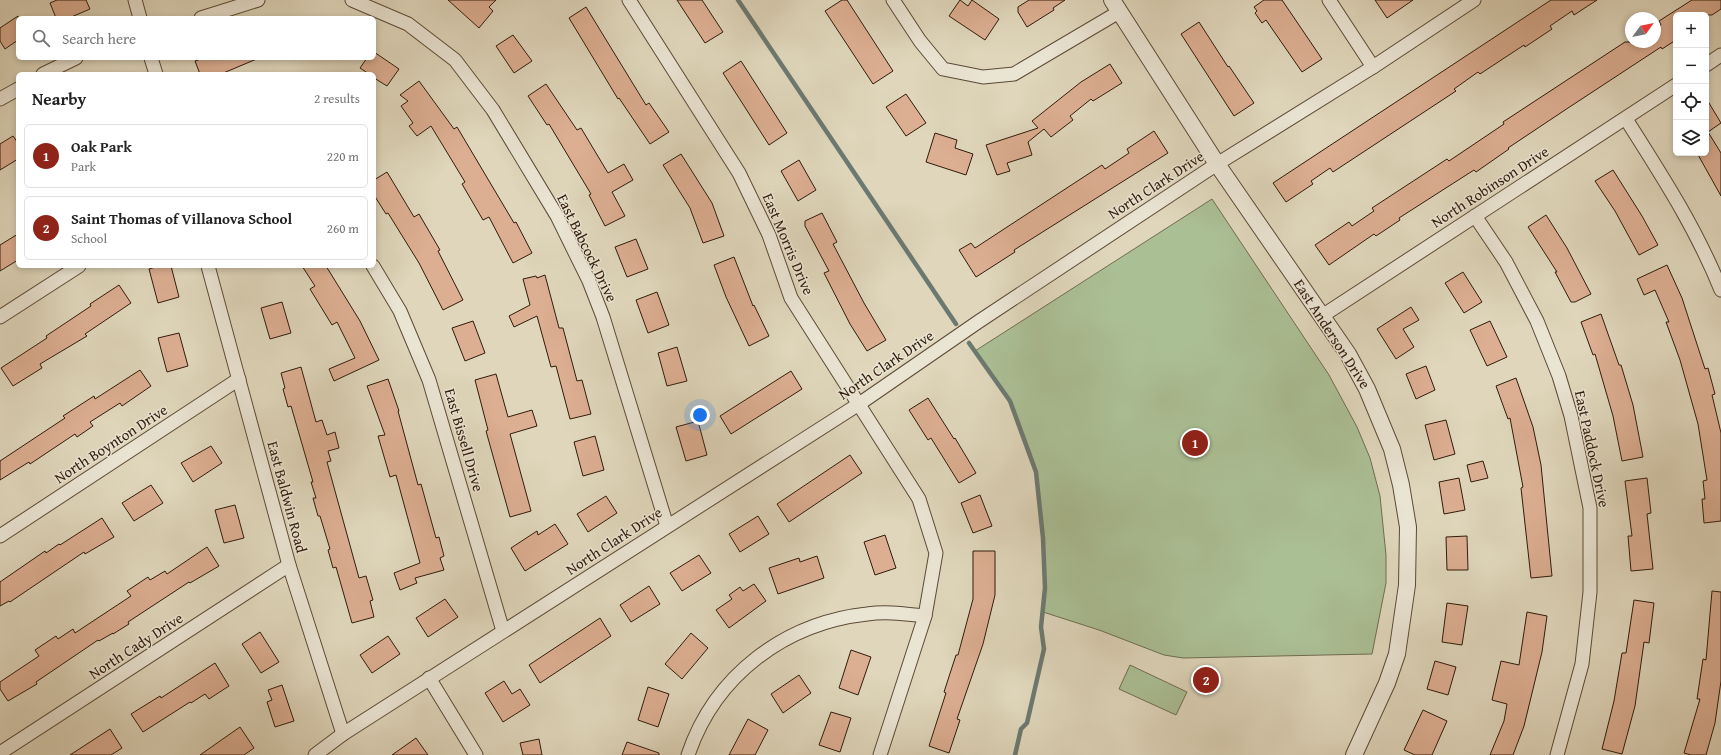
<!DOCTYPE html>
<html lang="en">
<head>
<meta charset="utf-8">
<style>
	:root { --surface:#fff; --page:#f2f2f2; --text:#222; --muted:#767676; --line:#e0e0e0; --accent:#8f2418 }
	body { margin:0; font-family:"Gentium Book Plus",serif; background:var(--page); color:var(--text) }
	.controls { position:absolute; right:12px; top:12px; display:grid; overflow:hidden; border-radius:6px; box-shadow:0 2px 6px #0003 }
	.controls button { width:36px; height:36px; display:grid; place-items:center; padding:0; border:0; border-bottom:1px solid var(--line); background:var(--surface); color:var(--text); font:20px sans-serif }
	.compass { position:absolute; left:1625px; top:12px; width:36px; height:36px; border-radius:50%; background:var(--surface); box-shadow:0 2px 6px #0003; rotate:57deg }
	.you { position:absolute; left:700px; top:415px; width:14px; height:14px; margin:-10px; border:3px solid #fff; border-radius:50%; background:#1a73e8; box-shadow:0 0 0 6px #1a73e833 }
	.badge { display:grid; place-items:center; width:26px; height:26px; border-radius:50%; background:var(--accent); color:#fff; font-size:13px; font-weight:700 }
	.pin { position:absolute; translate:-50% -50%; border:2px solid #fff; box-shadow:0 1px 4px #0006 }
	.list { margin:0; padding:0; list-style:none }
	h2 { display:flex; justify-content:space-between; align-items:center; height:52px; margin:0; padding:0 16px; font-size:17px }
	h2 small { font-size:13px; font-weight:400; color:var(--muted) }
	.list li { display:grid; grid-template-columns:26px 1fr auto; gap:12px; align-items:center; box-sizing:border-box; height:64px; margin:0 8px 8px; padding:0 8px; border:1px solid var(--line); border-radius:6px }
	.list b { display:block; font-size:15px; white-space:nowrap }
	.list p { margin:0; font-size:13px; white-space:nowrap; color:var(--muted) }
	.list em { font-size:13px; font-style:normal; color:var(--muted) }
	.icon { flex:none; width:22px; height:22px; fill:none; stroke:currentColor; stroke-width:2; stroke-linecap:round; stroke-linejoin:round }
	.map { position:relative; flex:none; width:1721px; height:755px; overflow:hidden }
	.search { position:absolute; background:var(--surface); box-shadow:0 2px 6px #0003; left:16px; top:16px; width:360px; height:44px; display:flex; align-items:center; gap:10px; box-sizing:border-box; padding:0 14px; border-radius:6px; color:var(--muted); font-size:15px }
	.panel { position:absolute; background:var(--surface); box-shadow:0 2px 6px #0003; left:16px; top:72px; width:360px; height:196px; border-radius:6px }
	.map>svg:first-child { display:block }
	.green { fill:#abbf95; stroke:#6e6d50 }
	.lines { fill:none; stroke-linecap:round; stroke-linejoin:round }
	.stream { stroke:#6c7971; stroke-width:4.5 }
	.building { fill:#dcae92; stroke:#301b0a }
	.minor-casing { stroke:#5c4a36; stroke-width:15 }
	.tertiary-casing { stroke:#5c4a36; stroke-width:18 }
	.minor { stroke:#eae4d3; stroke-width:13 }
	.tertiary { stroke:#eae4d3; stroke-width:16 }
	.labels { text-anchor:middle; stroke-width:3; stroke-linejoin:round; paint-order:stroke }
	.street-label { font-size:15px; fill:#301b0a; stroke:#eae4d3 }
</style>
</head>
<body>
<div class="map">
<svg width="1721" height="755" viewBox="0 0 1721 755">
	<rect width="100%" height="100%" fill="#dfd6bb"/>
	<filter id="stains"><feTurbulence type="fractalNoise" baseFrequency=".005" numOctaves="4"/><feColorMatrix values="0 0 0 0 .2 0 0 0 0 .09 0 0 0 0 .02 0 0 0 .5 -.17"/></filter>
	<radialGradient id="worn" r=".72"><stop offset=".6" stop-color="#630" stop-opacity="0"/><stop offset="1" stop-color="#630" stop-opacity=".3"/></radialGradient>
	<g class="green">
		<path d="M1212,199l117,176 28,52 13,31 10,38 6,59v28l-14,71 -189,4 -19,-3 -65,-25 -56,-18 2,-24 -2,-50 -7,-66 -26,-71 -35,-50z"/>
		<path d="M1130,665l57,27 -11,23 -57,-26z"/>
	</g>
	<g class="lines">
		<g class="stream">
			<path d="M738,0l218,324"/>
			<path d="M969,343l41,58 26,71 7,66 2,50 -4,39 3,22 -17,74 -6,6 -6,26"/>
		</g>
	</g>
	<g class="building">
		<path d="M57,0h29l4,9 -21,9h-13l-6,-15z"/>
		<path d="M448,0h48l-7,7 4,4 -14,17z"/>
		<path d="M677,0h25l21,32 -18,11z"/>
		<path d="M842,0h5l46,71 -20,13 -48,-73z"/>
		<path d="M960,0l8,6 4,-6 27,19 -14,21 -36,-24z"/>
		<path d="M1029,0h36l-12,8 1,2 -27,17 -9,-15v-5z"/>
		<path d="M1264,0h18l40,59 -20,13 -36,-52 -4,3 -7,-10 2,-2 -3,-4z"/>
		<path d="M1375,0h38l-26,18z"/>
		<path d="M1551,0h46l-23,15 -2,-4 -22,15 2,3 -27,18 -1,-2 -44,29 -2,-2 -24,17 2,2 -123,81 -3,-4 -19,13 2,3 -27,18 -13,-19z"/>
		<path d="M1692,0h29v9l-9,6h-36v25l-14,9 -1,-2 -93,61 -60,40 1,1 -33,23 -2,-2 -75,48 1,2 -24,16 -2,-2 -45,31 -14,-20 34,-23 3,4 22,-15 -2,-3 75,-49 2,2 55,-37 -1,-2 122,-80h30v-14l6,-3 -2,-4z"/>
		<path d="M586,7l60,98 3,-2 20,29 -19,12 -31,-46 -1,1 -49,-81z"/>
		<path d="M18,16v24l-13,9 -5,-8v-13z"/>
		<path d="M1199,22l29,45 1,-1 25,37 -20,13 -53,-82z"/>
		<path d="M513,35l19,26 -18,12 -18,-27z"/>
		<path d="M374,52l25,17 -12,17 -13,-8v-4h-5l-9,-6 7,-10h7z"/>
		<path d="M203,58h56l-38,16h-21l-5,-13z"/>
		<path d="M741,61l46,72 -18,12 -46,-72z"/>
		<path d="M1110,64l12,19 -29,18 -2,-2 -21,17 3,4 -22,17 -7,-8 -16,13 4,13 -25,8 3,8 -13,4 -11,-30 52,-17 -6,-7 49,-39z"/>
		<path d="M419,81l35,48 3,-2 57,96 2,-1 16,31 -19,10 -24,-46 -6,3 -21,-36 3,-2 -34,-56 -14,10 -8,-10 4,-3 -12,-17 7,-5 -8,-6z"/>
		<path d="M546,84l31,46 4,-2 27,45 16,-9 9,16 -21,12 13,24 -20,10 -16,-31 2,-1 -42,-70 -2,1 -19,-29z"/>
		<path d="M906,94l20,29 -20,13 -20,-29z"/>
		<path d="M1706,98l15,25 -13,9 13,21v43l-24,-43h9z"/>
		<path d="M1154,131l14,22 -154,97 1,2 -39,25 -17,-27 12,-7 4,5 127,-83 3,4 24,-16 -2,-4z"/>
		<path d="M935,133l22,7 -2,8 18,6 -7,21 -40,-13z"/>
		<path d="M13,136l5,7v16l-18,11v-26z"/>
		<path d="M681,154l31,49 12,33 -21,7 -13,-35 -27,-43z"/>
		<path d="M799,160l17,30 -18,11 -17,-30z"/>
		<path d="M1613,170l29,46 16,29 -19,10 -24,-44 -20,-30z"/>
		<path d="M387,172l27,45 5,-3 21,36 -2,1 25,49 -20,10 -24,-47 -31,-50 -2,1 -12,-19v-15z"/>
		<path d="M822,213l15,29 -4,2 31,59 22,37 -19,11 -17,-27 -26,-51 5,-2 -24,-45v-5z"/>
		<path d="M1546,215l21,33 24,46 -16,8h-4l-16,-30h2l-29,-45z"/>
		<path d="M18,234v26l-18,11v-26z"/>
		<path d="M636,239l12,30 -21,8 -12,-30z"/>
		<path d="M734,257l19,49 1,-1 15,31 -20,10 -23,-49 -12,-32z"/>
		<path d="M1667,265l15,33 23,71 3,-1 7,26 -3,1 9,38v88l-17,2 -2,-24h3l-2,-18 4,-1 -9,-56 -18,-64 -14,-38h3l-14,-32 -11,5 -7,-16z"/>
		<path d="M159,266h12l8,31 -21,6 -9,-34z"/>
		<path d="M302,266h24l34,55 19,39 -45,21 -5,-12 26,-11 -18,-36 -5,3 -22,-36 5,-3z"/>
		<path d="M1463,272l19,30 -18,11 -19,-30z"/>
		<path d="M545,275l14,53h4l14,53 5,-1 9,34 -21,5 -14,-53 -5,1 -14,-51 -23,11 -5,-11 21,-11 -7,-26 13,-3 1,2z"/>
		<path d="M119,285l12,18 -46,31 2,2 -47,28 2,4 -29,18 -12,-18 46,-30 -1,-2 45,-30 -1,-2z"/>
		<path d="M657,292l12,33 -21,8 -12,-33z"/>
		<path d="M282,302l9,31 -21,6 -9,-31z"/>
		<path d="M1411,307l8,13 -16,9 11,18 -18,12 -19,-30z"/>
		<path d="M1601,314l18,51h2l12,40 10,52 -21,4 -9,-45 -18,-62 -2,1 -12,-33z"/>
		<path d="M473,321l12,32 -20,8 -13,-33z"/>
		<path d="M1490,321l17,36 -20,9 -17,-36z"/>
		<path d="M179,333l9,33 -21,6 -9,-34z"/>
		<path d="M677,347l10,34 -20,5 -9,-33z"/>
		<path d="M1426,366l9,24 -19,9 -10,-25z"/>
		<path d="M301,367l15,55 6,-2 5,15 8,-3 4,16 -11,3 3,10 -4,1 32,116 7,-2 7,24 -3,1 4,16 -22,6 -16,-56 -3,1 -5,-18 2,-1 -10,-33h-2l-5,-18h3l-5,-16h2l-22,-76 -3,1 -5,-18 2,-1 -4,-15z"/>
		<path d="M140,370l11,16 -29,20 -2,-3 -30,19 3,4 -16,11 -2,-3 -45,30 -1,-2 -29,18v-19l65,-43 -2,-2 31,-20 1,3z"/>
		<path d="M791,371l11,18 -71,45 -11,-18z"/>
		<path d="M496,374l12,43 24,-7 5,16 -27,8 21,77 -21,6 -24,-86 2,-1 -13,-50z"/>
		<path d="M1516,378l17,49 8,38 11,111 -21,2 -10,-90 2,-1 -13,-69 -2,1 -12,-33z"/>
		<path d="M388,379l11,32h-1l20,74 3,-1 15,54 3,-1 5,19 -4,2 4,12 -29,8 2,5 -17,7 -6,-17 26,-10 -24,-88 -6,2 -12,-41 7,-1 -18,-49z"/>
		<path d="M928,398l26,41 1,-1 21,35 -17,10 -28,-45 -3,2 -19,-30z"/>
		<path d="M1446,420l9,34 -21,6 -9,-35z"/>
		<path d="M698,421l9,34 -21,6 -10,-34z"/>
		<path d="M595,436l9,34 -21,6 -9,-34z"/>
		<path d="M211,446l11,17 -29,19 -12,-19z"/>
		<path d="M850,455l12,18 -73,49 -12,-18z"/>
		<path d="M1483,461l5,17 -17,4 -4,-17z"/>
		<path d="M1459,478l6,32 -21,4 -5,-32z"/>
		<path d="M1647,478l4,35 -4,1 6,55 -22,2 -3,-35h4l-7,-55z"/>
		<path d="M151,485l12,18 -29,18 -12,-18z"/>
		<path d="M980,495l12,31 -19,7 -12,-30z"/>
		<path d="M606,496l11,17 -29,19 -11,-18z"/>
		<path d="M235,505l9,33 -20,5 -9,-33z"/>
		<path d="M758,516l11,18 -29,18 -11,-18z"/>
		<path d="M102,518l12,19 -29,17 -1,-2 -74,50 -1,-1 -9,5v-24l45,-31 1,2 13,-9 1,1z"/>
		<path d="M555,524l13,20 -43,27 -14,-23 26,-17 1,4z"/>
		<path d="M885,535l11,33 -21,7 -11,-33z"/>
		<path d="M1467,536l1,34h-21l-1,-33z"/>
		<path d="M207,547l12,19 -29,17 -1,-1 -61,40 1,2 -16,10v-1l-14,8 -1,-1 -62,42 1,2 -29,17 -8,-12v-7l39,-26 -4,-6 21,-14 2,3 15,-10 2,4 56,-37 -4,-5 21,-14 2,3 15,-9 2,3z"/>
		<path d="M973,551h22v44l-12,49 -26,75 3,1 -11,33 -20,-7 17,-53 -2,-1 12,-37h2l15,-56z"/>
		<path d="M699,555l12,18 -29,18 -12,-18z"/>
		<path d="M817,556l7,22 -46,16 -9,-26 30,-10 1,4z"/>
		<path d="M754,584l12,17 -37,27 -13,-18 16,-11 -3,-4 11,-8 3,4z"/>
		<path d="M649,586l11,18 -29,18 -11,-17z"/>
		<path d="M1712,591l9,1v89l-6,42 -9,32h-15l-7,-2 16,-54h-3l6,-40 3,1z"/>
		<path d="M445,599l13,18 -30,20 -12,-19z"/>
		<path d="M1634,600l20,3 -5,40 -5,-1 -9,64 -13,48 -20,-5 12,-48 8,-48h4z"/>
		<path d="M1447,603l21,3 -6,39 -20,-3z"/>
		<path d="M1527,612l20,4 -5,36 -18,74 -11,29h-23l14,-34 3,-17 -15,-4 9,-39 18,4z"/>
		<path d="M600,618l11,18 -71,47 -11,-18z"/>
		<path d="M260,632l19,30 -18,11 -19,-29z"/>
		<path d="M691,633l17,15 -26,31 -17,-15z"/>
		<path d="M388,636l12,18 -28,19 -12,-18z"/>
		<path d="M851,650l20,7 -13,38 -19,-7z"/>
		<path d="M1435,661l21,6 -8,28 -21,-6z"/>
		<path d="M215,663l14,23 -20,13 -4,-5 -14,9 -1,-1 -47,30 -12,-18 29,-18 1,2z"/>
		<path d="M799,675l12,18 -28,20 -12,-19z"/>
		<path d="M504,681l8,13 8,-5 10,16 -27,17 -18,-29z"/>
		<path d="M282,685l12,36 -19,6 -8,-25 5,-2 -4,-10z"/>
		<path d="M648,687l21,7 -11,33 -20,-7z"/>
		<path d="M1423,710l24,11 -15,34h-17l-11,-5z"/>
		<path d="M831,712l20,6 -11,34 -21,-7z"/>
		<path d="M748,719l20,11 -13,25h-26z"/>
		<path d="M240,727l14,21 -10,7h-44z"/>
		<path d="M110,729l12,19 -11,7h-41z"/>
		<path d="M416,738l12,17h-36z"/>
		<path d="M539,739l3,16h-19l-3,-12z"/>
		<path d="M627,742l32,11v2h-37z"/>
	</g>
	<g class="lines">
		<g class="minor-casing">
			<g id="minor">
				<path d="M135,0l5,18"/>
				<path d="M352,0l56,24 47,36 38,50 64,106 32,65 14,36 64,209"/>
				<path d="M629,0l110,173 30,62 22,63 128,201 17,54 -11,63 -45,139"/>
				<path d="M893,0l27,41 23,28 40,8 31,-3 105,-62"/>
				<path d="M1329,0l44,67"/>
				<path d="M201,18l57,-18"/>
				<path d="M151,58l5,16"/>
				<path d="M1706,65l15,-10"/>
				<path d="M43,74l33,-16"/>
				<path d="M0,99l18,-10"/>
				<path d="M1626,119c35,55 70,109 95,171"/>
				<path d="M1475,216l31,46 31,59 22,55 12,40 19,92v84l-8,72 -25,91"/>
				<path d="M208,266l81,299 54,169"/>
				<path d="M373,266l27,45 29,69 74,251"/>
				<path d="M1322,316l354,-231"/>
				<path d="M0,317l79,-51"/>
				<path d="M0,536l239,-157"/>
				<path d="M429,678l47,77"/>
				<path d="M0,753l289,-188"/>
				<path d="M315,755l28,-21 516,-330 119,-82 239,-158 156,-97 101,-67"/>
				<path d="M688,755c27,-80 97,-132 179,-141 20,-3 39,0 58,2"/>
			</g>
		</g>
		<g class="tertiary-casing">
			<path id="tertiary" d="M1112,0l105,164 131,190 19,35 25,60 9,36 7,42 -1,58 -10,69 -10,29 -33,72"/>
		</g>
		<use href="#minor" class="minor"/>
		<use href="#tertiary" class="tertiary"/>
	</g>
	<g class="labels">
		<g class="street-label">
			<text transform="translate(1156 185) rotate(-33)" y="5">North Clark Drive</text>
			<text transform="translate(1490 187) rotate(-33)" y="5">North Robinson Drive</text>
			<text transform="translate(788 244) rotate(67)" y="5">East Morris Drive</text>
			<text transform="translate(587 248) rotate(64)" y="5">East Babcock Drive</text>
			<text transform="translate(1332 334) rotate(57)" y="5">East Anderson Drive</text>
			<text transform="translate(886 365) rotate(-34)" y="5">North Clark Drive</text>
			<text transform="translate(464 440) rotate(74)" y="5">East Bissell Drive</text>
			<text transform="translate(111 444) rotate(-33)" y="5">North Boynton Drive</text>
			<text transform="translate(1592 449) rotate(78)" y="5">East Paddock Drive</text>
			<text transform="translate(287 497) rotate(75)" y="5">East Baldwin Road</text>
			<text transform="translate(614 541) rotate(-33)" y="5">North Clark Drive</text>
			<text transform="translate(136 646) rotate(-33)" y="5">North Cady Drive</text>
		</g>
	</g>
	<rect width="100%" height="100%" filter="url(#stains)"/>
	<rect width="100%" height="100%" fill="url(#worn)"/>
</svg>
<div class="controls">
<button>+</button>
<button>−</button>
<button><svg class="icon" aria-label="locate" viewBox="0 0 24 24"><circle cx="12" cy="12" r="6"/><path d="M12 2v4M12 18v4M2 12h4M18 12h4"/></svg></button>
<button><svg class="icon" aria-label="layers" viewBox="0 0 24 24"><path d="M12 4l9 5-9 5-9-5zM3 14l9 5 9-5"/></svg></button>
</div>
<svg class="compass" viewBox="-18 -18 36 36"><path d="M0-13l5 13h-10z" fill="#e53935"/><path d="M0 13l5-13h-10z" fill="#767676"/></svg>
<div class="you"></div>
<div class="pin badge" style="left:1195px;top:443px">1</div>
<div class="pin badge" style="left:1206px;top:680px">2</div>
<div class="search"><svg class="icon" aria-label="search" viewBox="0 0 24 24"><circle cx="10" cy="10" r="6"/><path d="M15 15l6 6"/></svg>Search here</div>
<section class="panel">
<h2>Nearby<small>2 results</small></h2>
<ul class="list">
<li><span class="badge">1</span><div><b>Oak Park</b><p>Park</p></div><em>220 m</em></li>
<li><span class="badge">2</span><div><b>Saint Thomas of Villanova School</b><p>School</p></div><em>260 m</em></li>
</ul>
</section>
</div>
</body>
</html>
